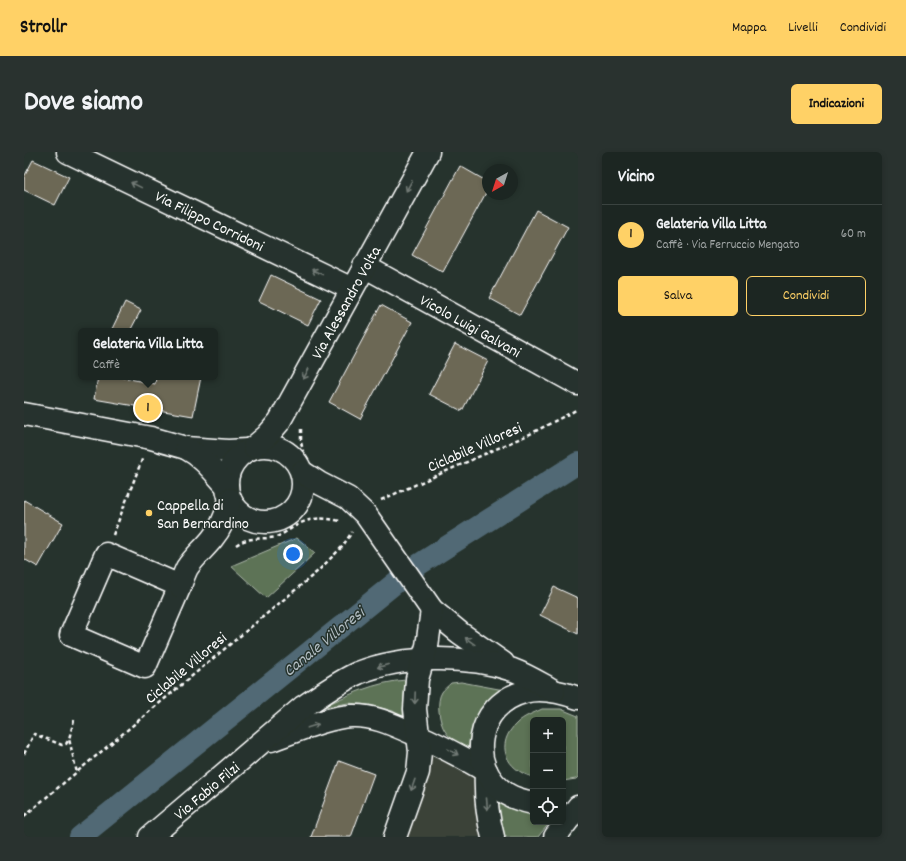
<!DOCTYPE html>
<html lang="it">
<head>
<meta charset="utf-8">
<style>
	:root { --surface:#1c2622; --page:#29322f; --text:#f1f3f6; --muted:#a0a5a5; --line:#3a4340; --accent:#ffd166 }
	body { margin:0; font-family:Dekko,sans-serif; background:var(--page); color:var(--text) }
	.controls { position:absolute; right:12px; bottom:12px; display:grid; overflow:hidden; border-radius:6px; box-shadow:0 2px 6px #0003 }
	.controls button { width:36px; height:36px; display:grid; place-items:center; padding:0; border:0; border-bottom:1px solid var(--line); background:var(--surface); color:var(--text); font:20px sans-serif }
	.compass { position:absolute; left:458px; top:12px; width:36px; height:36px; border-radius:50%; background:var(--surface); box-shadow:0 2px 6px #0003; rotate:219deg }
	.you { position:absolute; left:269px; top:402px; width:14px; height:14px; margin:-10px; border:3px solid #fff; border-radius:50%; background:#1a73e8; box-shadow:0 0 0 6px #1a73e833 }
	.badge { display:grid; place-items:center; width:26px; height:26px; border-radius:50%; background:var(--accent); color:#111; font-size:13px; font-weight:700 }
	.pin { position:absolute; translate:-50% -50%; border:2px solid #fff; box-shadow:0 1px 4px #0006 }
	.popup { position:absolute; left:54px; top:176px; width:140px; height:52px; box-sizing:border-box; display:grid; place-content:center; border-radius:6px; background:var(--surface); filter:drop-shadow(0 1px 3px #0005); font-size:13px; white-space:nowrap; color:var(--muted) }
	.popup b { font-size:15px; color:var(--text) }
	.popup::after { content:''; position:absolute; left:50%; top:100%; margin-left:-8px; border:8px solid transparent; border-top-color:var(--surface) }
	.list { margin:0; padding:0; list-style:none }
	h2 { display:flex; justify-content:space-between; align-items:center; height:52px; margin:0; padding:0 16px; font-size:17px }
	h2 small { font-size:13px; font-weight:400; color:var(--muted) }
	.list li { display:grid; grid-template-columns:26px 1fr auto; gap:12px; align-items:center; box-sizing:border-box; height:60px; padding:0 16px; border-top:1px solid var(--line) }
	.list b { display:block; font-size:15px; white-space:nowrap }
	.list p { margin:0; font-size:13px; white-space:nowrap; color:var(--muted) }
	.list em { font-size:13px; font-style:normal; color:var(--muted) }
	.actions { display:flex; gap:8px; padding:12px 16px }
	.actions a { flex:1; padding:9px 0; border:1px solid var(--accent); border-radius:6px; text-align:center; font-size:14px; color:var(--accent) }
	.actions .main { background:var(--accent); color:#111 }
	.icon { flex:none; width:22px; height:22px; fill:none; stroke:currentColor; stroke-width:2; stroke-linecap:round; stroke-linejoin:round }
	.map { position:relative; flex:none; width:554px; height:685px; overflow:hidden; border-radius:6px }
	header { display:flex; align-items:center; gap:24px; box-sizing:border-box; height:56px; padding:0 20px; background:var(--accent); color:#111 }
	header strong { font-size:19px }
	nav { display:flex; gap:22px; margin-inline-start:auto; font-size:14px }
	.intro { display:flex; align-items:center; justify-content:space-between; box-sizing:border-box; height:96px; padding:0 24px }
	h1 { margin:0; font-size:28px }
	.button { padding:10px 18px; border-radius:6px; background:var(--accent); color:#111; font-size:14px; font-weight:700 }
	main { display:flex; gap:24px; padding:0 24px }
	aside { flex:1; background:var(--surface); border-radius:6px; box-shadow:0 2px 6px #0003 }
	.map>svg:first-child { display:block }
	.built { fill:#3b4339 }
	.green { fill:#5d7357; stroke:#aeb9ab }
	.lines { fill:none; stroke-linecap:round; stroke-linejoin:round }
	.canal { stroke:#516975; stroke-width:22 }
	.building { fill:#6c6755; stroke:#fff }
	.minor-casing { stroke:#fff; stroke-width:25 }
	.path { stroke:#fff; stroke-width:2.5; stroke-dasharray:4 3; stroke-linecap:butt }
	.minor { stroke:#26332d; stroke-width:22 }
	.oneway { stroke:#727a76 }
	.poi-dot { fill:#ffd166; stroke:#26332d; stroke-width:1.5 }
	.labels { text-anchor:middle; stroke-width:3; stroke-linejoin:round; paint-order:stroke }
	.street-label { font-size:16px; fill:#fff; stroke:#26332d }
	.poi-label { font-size:16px; fill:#fff; stroke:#26332d; text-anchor:start }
	.water-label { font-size:17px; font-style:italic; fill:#b1bcc1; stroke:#26332d }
</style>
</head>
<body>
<header>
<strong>Strollr</strong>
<nav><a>Mappa</a><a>Livelli</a><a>Condividi</a></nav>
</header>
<div class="intro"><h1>Dove siamo</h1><a class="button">Indicazioni</a></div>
<main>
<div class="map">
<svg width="554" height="685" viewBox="0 0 554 685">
	<rect width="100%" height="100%" fill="#26332d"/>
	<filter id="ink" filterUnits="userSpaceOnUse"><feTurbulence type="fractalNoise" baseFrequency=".025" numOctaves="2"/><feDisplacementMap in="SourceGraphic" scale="8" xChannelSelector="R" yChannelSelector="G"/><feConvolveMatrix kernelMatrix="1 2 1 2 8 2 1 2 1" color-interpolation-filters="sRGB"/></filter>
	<g filter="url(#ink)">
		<path class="built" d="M406,594l49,24 -4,18 14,49h-88z"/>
		<g class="green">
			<path d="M273,386l18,15 -49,45 -35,-32z"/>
			<path d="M382,528l-2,15 -1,23 -10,-7 -23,-6 -22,-2 -28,5c28,-13 55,-26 86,-28z"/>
			<path d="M437,530l43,8 -28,32 -8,26c-8,-4 -18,-9 -23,-17 -6,-9 -9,-30 -3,-39 2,-3 6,-6 9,-9z"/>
			<path d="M518,557h19l17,7v61l-2,2 -13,2v-61h-30v57c-27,-7 -39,-33 -16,-54 7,-7 17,-10 25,-14z"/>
			<path d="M470,647l15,7 24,6v10h17l-12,15h-35z"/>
		</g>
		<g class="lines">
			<path class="canal" d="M56,685l335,-270 163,-104"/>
		</g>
		<g class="building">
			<path d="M9,8l36,17 -14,28 -31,-15v-13z"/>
			<path d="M436,14l28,16v7l-45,83 -31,-17z"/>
			<path d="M512,58l32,17 -48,88 -31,-17z"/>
			<path d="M247,123l50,24 -13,26 -49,-24z"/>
			<path d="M101,150l16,8 -11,21h-19z"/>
			<path d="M357,153l31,17 -52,97 -31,-17z"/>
			<path d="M431,192l33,17 -26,50 -33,-17z"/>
			<path d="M74,225h21l36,7 1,-7h45l-8,39 -99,-17z"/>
			<path d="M0,348l39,23 -25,44 -14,-8z"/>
			<path d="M530,435l24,11v36l-38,-19z"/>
			<path d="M315,609l35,13 -23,63h-40z"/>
		</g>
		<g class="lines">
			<g class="minor-casing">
				<g id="minor">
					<path d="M44,0l284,137"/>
					<path d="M340,114l214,118"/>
					<path d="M0,262l127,24 35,10 42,3 19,-1"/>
					<circle cx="241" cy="332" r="38"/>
					<path d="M230,295l13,-11 12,-14 149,-270"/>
					<path d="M162,296c17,9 28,24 41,38"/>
					<path d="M278,320l17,11 29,15 18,17 66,95 28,23 43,30"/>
					<path d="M82,402l74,32 -35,81 -74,-32z"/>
					<path d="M156,434c2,-6 4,-12 7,-18 7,-11 17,-19 25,-29 10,-12 15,-25 18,-40"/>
					<path d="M247,588c23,-8 57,-23 80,-24 22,-1 41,8 61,17 26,11 50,24 74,38"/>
					<path d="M462,619c-1,23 1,44 7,66"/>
					<path d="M509,651c-9,-2 -18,-4 -26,-9 -42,-26 -31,-90 17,-102 18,-5 37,0 54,6"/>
					<path d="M126,685l153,-130c18,-12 35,-25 55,-34 45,-18 109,-18 155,-3 14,5 28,14 41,21"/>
					<path d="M371,685l23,-65 2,-20 -5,-43 2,-30 10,-33 5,-36"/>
					<path d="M531,685l23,-30"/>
				</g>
			</g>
			<g class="path">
				<path d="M277,277v13l2,9"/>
				<path d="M357,348l149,-66 48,-25"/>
				<path d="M89,383l30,-78"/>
				<path d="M212,393c13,-9 25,-5 40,-8 5,-2 11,-6 16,-9 17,-11 29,-11 48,-7"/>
				<path d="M50,568l-5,19 8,34"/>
				<path d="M0,602l10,-20 28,11 4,-1 3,-5"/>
				<path d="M0,664l294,-245 24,-24 10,-15"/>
			</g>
			<use href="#minor" class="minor"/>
		</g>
		<defs><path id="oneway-shaft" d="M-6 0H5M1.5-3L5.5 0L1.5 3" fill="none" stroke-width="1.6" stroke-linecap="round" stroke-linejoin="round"/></defs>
		<g class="oneway">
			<use href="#oneway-shaft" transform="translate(112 33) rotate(-154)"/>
			<use href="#oneway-shaft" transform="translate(385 34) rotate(119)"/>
			<use href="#oneway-shaft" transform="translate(293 120) rotate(-154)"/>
			<use href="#oneway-shaft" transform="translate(282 222) rotate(118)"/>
			<use href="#oneway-shaft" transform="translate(446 489) rotate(-144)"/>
			<use href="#oneway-shaft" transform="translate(359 514) rotate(164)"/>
			<use href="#oneway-shaft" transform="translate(391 546) rotate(92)"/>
			<use href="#oneway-shaft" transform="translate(289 574) rotate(-18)"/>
			<use href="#oneway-shaft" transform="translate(429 600) rotate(29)"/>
			<use href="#oneway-shaft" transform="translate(389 633) rotate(109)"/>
			<use href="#oneway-shaft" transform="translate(463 652) rotate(85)"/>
		</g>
	</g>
	<circle class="poi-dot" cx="125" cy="361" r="4"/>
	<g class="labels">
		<g class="street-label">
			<text transform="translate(186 68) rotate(26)" y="6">Via Filippo Corridoni</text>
			<text transform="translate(321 150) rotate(-61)" y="6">Via Alessandro Volta</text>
			<text transform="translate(447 173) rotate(29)" y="6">Vicolo Luigi Galvani</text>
			<text transform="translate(450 294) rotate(-24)" y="6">Ciclabile Villoresi</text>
			<text transform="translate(161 515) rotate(-40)" y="6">Ciclabile Villoresi</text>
			<text transform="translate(182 638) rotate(-40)" y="6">Via Fabio Filzi</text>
		</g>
		<g class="poi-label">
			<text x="133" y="358">Cappella di<tspan x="133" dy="18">San Bernardino</tspan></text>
		</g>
		<g class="water-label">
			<text transform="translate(299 489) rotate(-39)" y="6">Canale Villoresi</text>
		</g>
	</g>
</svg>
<div class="controls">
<button>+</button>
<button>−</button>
<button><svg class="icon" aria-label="locate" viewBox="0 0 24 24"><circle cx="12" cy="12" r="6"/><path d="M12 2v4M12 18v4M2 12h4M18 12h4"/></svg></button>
</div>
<svg class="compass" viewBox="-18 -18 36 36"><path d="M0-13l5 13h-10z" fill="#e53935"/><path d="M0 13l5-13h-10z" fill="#a0a5a5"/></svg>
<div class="you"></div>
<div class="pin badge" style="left:124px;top:256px">1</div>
<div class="popup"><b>Gelateria Villa Litta</b>Caffè</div>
</div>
<aside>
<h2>Vicino<small></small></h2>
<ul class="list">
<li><span class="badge">1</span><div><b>Gelateria Villa Litta</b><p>Caffè · Via Ferruccio Mengato</p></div><em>60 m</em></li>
</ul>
<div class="actions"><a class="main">Salva</a><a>Condividi</a></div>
</aside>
</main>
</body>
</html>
